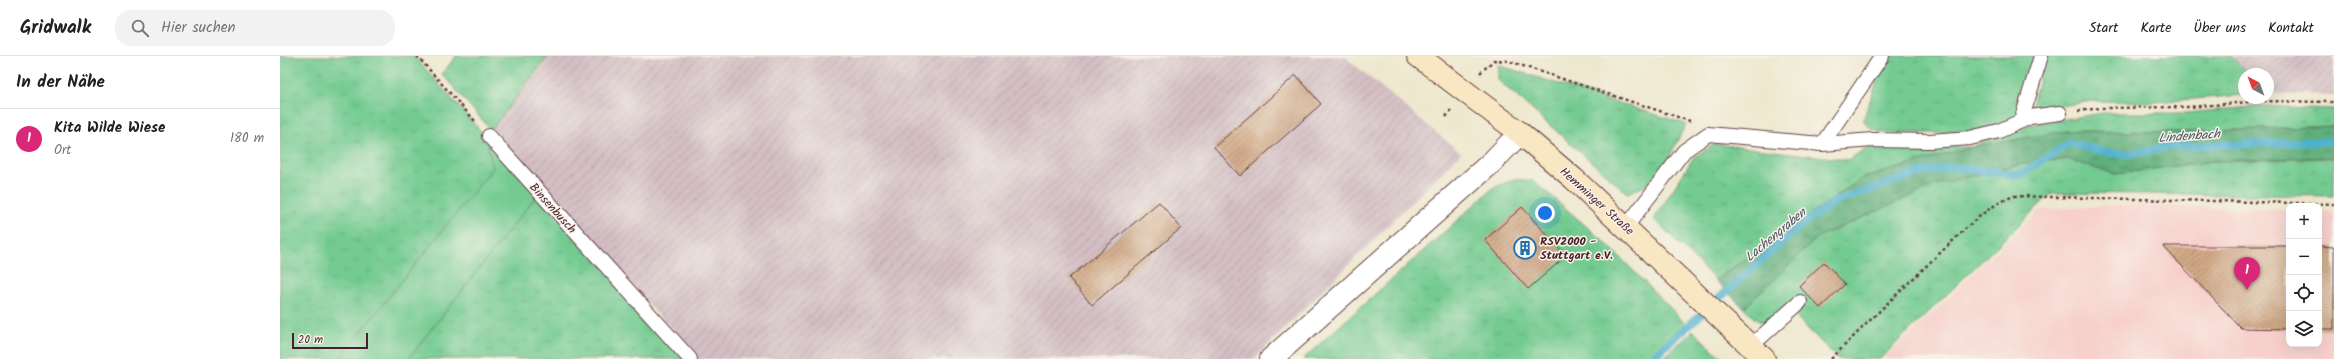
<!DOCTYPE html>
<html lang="de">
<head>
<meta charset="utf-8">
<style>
	:root { --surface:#fff; --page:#f2f2f2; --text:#202124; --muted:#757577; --line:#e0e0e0; --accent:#db2777 }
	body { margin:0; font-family:Kalam,sans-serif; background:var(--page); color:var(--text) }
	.controls { position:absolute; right:12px; bottom:12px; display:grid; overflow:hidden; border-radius:8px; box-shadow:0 4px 16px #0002 }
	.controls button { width:36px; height:36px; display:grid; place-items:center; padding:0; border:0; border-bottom:1px solid var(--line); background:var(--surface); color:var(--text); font:20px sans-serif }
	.compass { position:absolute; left:1958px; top:12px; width:36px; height:36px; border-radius:50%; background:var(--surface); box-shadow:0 4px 16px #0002; rotate:319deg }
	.scale { position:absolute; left:12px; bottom:10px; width:76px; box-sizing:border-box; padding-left:4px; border:2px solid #4a1f2b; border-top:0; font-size:11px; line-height:14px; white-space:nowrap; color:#4a1f2b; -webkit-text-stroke:3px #f7f3e8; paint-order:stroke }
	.you { position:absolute; left:1265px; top:157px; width:14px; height:14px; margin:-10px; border:3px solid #fff; border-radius:50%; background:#1a73e8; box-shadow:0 0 0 6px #1a73e833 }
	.badge { display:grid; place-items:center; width:26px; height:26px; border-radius:50%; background:var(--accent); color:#fff; font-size:13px; font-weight:700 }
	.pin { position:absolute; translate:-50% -33px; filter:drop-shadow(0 1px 2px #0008) }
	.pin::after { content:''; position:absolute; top:21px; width:14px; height:12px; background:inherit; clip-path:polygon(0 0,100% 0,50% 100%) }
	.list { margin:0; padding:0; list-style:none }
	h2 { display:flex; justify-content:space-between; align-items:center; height:52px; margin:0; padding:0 16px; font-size:17px }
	h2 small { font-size:13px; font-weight:400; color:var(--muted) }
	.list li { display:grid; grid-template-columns:26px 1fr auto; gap:12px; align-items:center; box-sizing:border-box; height:60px; padding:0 16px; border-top:1px solid var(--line) }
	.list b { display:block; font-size:15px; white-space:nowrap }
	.list p { margin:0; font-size:13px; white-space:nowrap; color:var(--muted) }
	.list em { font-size:13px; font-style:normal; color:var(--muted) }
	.icon { flex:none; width:22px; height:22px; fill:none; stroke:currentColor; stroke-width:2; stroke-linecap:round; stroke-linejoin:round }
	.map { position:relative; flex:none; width:2054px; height:303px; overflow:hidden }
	header { display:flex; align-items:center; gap:24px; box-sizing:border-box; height:56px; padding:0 20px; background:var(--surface); border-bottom:1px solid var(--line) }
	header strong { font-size:19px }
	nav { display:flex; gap:22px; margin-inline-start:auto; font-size:14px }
	.search { width:280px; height:36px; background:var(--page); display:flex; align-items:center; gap:10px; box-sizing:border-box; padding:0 14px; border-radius:16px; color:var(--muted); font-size:15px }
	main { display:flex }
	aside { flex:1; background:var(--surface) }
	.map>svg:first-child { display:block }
	.built { fill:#f7d0cc }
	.industrial { fill:url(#industrial-furrows) }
	.grass { fill:url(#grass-tufts); stroke:#5e755e }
	.forest { fill:url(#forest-crowns); stroke:#546753 }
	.garden { fill:#73cb91; stroke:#5e755e }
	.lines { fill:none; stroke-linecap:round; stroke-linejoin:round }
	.stream { stroke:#4eb0cd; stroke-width:8 }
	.building { fill:url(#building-hatch) }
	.lane-casing { stroke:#633d43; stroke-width:16 }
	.street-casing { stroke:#633d43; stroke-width:24 }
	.secondary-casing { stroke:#633d43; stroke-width:24 }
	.path { stroke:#633d43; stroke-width:2.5; stroke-dasharray:3 3; stroke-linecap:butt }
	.lane { stroke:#fff; stroke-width:14 }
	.street { stroke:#fff; stroke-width:22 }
	.secondary { stroke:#f9e7c3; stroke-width:22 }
	.labels { text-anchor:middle; stroke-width:3; stroke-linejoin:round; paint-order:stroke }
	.street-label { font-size:12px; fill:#4a1f2b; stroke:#f7f3e8 }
	.poi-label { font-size:12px; font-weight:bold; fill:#4a1f2b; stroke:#f7f3e8; text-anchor:start }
	.water-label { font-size:13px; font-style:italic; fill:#4b5264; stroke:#f7f3e8 }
</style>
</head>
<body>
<header>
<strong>Gridwalk</strong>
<div class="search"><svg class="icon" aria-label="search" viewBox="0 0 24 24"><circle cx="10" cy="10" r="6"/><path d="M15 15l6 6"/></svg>Hier suchen</div>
<nav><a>Start</a><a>Karte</a><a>Über uns</a><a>Kontakt</a></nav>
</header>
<main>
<aside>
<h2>In der Nähe<small></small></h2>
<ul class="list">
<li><span class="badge">1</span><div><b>Kita Wilde Wiese</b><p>Ort</p></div><em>180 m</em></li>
</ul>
</aside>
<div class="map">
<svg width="2054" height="303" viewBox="0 0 2054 303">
	<defs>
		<pattern id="industrial-furrows" width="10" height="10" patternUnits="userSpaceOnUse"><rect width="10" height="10" fill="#d2bec3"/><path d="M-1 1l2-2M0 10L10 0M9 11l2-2" fill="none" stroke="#b6a3a8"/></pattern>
		<pattern id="grass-tufts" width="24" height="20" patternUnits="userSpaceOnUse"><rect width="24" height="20" fill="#73cb91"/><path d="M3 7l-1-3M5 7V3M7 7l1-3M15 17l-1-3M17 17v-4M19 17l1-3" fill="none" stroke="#65ae7d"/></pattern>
		<pattern id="forest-crowns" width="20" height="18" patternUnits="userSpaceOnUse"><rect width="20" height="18" fill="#5eaf7b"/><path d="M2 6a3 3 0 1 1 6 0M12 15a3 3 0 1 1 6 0" fill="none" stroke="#508e65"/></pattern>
		<pattern id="building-hatch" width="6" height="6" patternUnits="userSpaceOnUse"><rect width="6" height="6" fill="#d0a886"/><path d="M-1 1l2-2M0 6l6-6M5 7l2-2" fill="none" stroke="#ab886e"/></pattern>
	</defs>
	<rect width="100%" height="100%" fill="#f7f3e8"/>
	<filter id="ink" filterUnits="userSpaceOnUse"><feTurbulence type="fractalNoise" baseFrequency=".025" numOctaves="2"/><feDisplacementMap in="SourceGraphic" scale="8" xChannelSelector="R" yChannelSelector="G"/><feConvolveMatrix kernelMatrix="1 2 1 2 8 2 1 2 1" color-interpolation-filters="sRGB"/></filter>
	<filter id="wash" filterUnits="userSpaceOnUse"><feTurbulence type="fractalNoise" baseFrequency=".012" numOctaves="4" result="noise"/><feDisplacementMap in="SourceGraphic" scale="16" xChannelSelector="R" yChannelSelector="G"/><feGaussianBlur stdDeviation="0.9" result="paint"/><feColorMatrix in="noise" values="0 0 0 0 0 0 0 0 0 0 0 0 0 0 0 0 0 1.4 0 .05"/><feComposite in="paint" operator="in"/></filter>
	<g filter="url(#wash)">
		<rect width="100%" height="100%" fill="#eee8ce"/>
		<path class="built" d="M1838,149l171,5v134h30v-133l15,1v147h-450l156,-149z"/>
		<g class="industrial">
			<path d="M268,0h796l117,97 -207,206h-556l-207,-229z"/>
			<path d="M1951,0h103v39l-66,-2v-19h-19z"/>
		</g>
		<g class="grass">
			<path d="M0,0h134l72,81 7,31 -154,191h-59z"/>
			<path d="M176,0h92l-57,74 -49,-56z"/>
			<path d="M1612,0h143l-18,62 -48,15h-87l-11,-4 -8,-9 16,-44z"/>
			<path d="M1766,0h185l18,18h-5v21l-89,7 -63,-1 -62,10z"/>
			<path d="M1218,9l188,59 -21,41 -20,21 -18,7 -129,-113z"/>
			<path d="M1981,50l73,3v17l-148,6 -120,-1 -203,47 -148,102 -61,-61 40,-62 21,-13 134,16 21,-15 101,2 57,-22 74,-12h83z"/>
			<path d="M2054,102v38l-282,-3 -172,166h-42l-50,-50c-21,17 -24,20 -44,-1l74,-71 120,-53 85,-20 44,-5 48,15 98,-13z"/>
			<path d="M1234,123l20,2 75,65 78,79 -39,34h-345l190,-171z"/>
			<path d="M257,139l149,164h-278z"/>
			<path d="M1413,275l30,28h-61z"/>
		</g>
		<path class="forest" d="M2054,70v31l-121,4 -98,13 -48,-15 -44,5 -85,20 -120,53 -74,71 -29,-28 148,-102 108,-31 95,-16 120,1z"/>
		<path class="garden" d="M206,81l51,58 -129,164h-69l154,-191z"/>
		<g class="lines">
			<path class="stream" d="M1371,303l150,-134 34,-23 87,-30 32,-5 66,8 50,-32c40,11 52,16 93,4l171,-6"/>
		</g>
		<g id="blocks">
			<g class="building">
				<path d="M1016,19l25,29 -81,72 -26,-29z"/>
				<path d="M879,146l22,26 -89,77 -23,-27z"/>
				<path d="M1242,151l44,49 -38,33 -43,-49z"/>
				<path d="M1883,190h126v83l-48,-1z"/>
				<path d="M2039,190l15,1v82h-15z"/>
				<path d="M1544,206l21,22 -25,24 -21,-22z"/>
			</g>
		</g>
	</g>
	<g filter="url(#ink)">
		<use href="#blocks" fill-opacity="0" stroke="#633d43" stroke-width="1"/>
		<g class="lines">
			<g class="lane-casing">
				<g id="lane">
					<path d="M1741,65l20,-65"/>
					<path d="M209,80l201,223"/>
					<path d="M1542,88l60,-88"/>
					<path d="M1346,171l58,-76 24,-17 114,10 51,-4 57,1 40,-3 29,-7 31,-14 30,-4"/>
					<path d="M1471,290l49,-44"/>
				</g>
			</g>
			<g class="street-casing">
				<path id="street" d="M991,303l221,-197 28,-29"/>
			</g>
			<g class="secondary-casing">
				<path id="secondary" d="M1138,0l102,77 54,46 190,180"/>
			</g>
			<g class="path">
				<path d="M137,0l58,65"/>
				<path d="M1200,17l14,-13 14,1 182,60"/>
				<path d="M1798,55l22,-3 89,-1 71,-6 74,1"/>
				<path d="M1166,61l5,-7"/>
				<path d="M1551,303c36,-36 72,-71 109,-106 23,-21 44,-46 74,-57l320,8"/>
			</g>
			<use href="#lane" class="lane"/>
			<use href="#street" class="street"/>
			<use href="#secondary" class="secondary"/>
		</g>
	</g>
	<defs>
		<g id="building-ring" transform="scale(1.15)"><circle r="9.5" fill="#f7f3e8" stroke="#1f6fb2" stroke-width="1.5"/><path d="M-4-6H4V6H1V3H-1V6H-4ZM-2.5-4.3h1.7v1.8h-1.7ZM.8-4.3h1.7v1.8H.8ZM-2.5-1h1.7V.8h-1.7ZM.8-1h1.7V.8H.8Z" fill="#1f6fb2"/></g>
	</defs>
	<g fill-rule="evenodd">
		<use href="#building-ring" x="1245" y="192"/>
	</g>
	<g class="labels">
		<g class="street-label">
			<text transform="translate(1317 145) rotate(42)" y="4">Hemminger Straße</text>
			<text transform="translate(273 152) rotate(48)" y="4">Binsenbusch</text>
		</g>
		<g class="poi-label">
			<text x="1260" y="189">RSV2000 -<tspan x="1260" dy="14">Stuttgart e.V.</tspan></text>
		</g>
		<g class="water-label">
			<text transform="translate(1909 79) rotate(-4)" y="5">Lindenbach</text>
			<text transform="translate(1495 178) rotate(-40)" y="5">Lachengraben</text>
		</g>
	</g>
</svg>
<div class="controls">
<button>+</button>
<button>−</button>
<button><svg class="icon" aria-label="locate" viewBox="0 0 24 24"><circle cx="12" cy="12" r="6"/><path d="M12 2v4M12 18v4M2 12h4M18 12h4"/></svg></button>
<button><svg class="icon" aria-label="layers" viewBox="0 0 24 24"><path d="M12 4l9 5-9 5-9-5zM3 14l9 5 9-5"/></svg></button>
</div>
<svg class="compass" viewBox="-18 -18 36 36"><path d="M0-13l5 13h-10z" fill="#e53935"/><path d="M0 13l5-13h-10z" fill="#757577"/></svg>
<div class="scale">20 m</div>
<div class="you"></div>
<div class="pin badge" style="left:1967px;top:234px">1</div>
</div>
</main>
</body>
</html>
